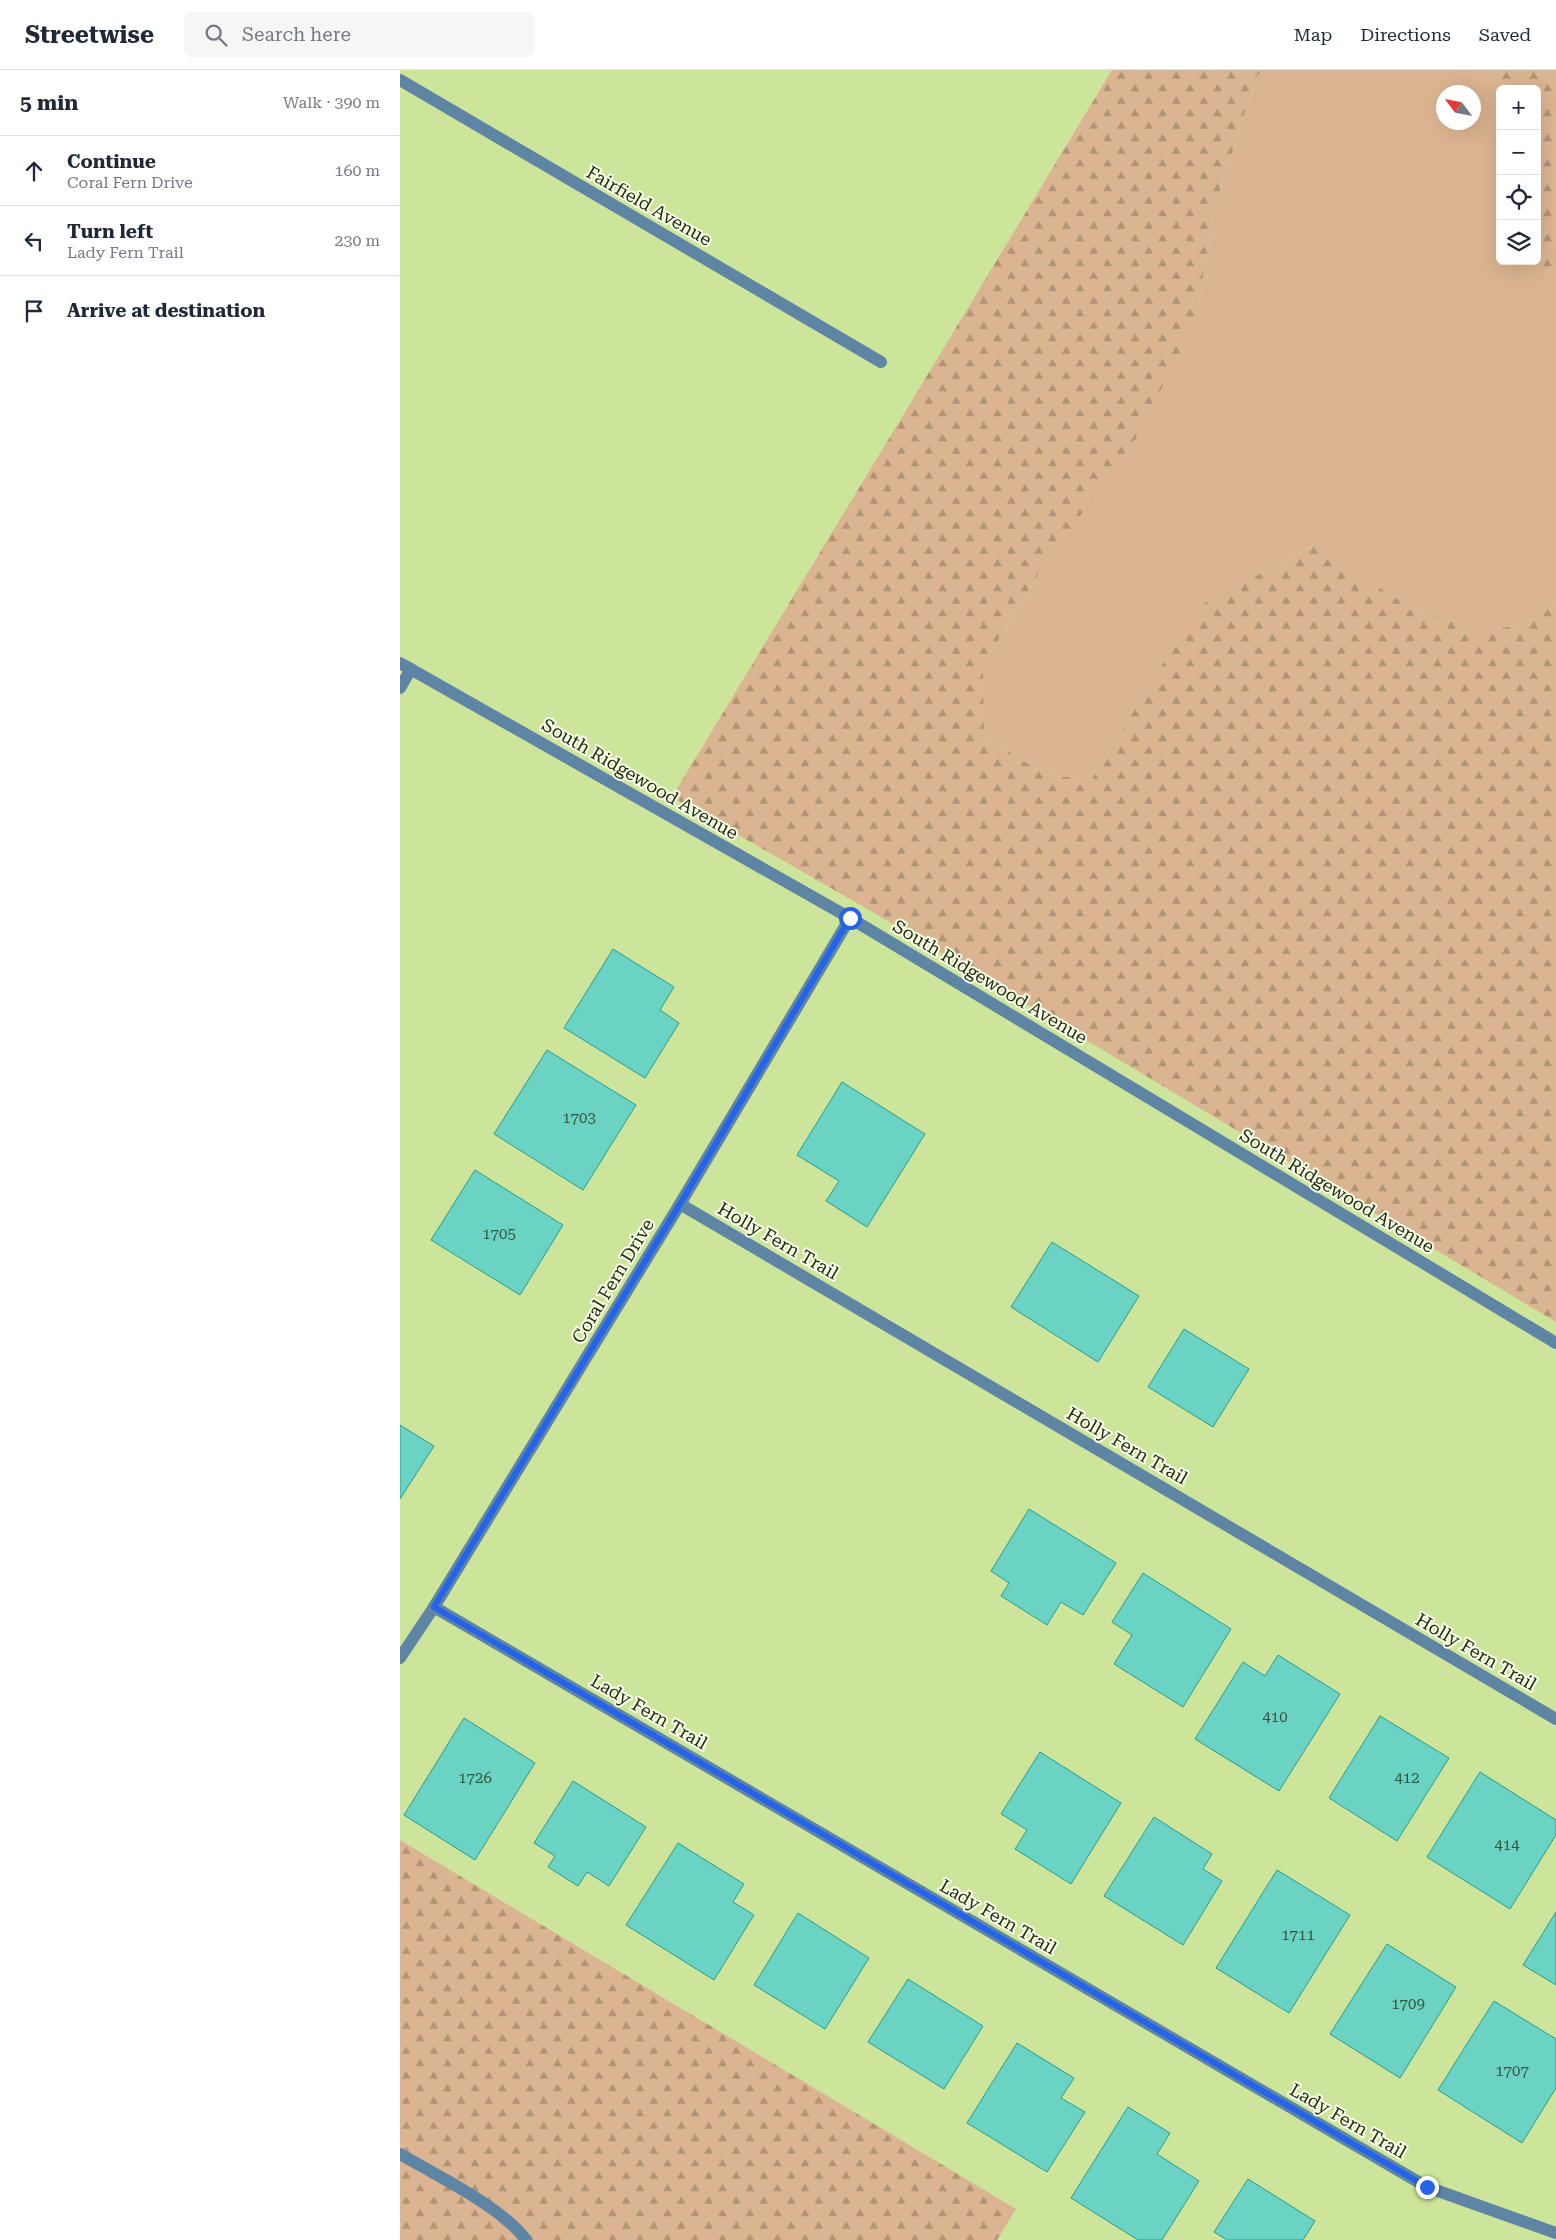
<!DOCTYPE html>
<html lang="en">
<head>
<meta charset="utf-8">
<style>
	:root { --surface:#fff; --page:#f6f6f7; --text:#1f2937; --muted:#747a83; --line:#e0e1e3 }
	body { margin:0; font-family:"Roboto Serif",serif; background:var(--page); color:var(--text) }
	.controls { position:absolute; right:15px; top:15px; display:grid; overflow:hidden; border-radius:8px; box-shadow:0 5px 20px #0002 }
	.controls button { width:45px; height:45px; display:grid; place-items:center; padding:0; border:0; border-bottom:1px solid var(--line); background:var(--surface); color:var(--text); font:25px sans-serif }
	.compass { position:absolute; left:1036px; top:15px; width:45px; height:45px; border-radius:50%; background:var(--surface); box-shadow:0 5px 20px #0002; rotate:302deg }
	.stop { position:absolute; width:15px; height:15px; margin:-11px; border:4px solid #2563eb; border-radius:50%; background:#fff }
	.stop.end { background:#2563eb; border-color:#fff; box-shadow:0 1px 5px #0008 }
	.list { margin:0; padding:0; list-style:none }
	h2 { display:flex; justify-content:space-between; align-items:center; height:65px; margin:0; padding:0 20px; font-size:21px }
	h2 small { font-size:16px; font-weight:400; color:var(--muted) }
	.list li { display:grid; grid-template-columns:32px 1fr auto; gap:15px; align-items:center; box-sizing:border-box; height:70px; padding:0 20px; border-top:1px solid var(--line) }
	.list b { display:block; font-size:19px; white-space:nowrap }
	.list p { margin:0; font-size:16px; white-space:nowrap; color:var(--muted) }
	.list em { font-size:16px; font-style:normal; color:var(--muted) }
	.icon { flex:none; width:28px; height:28px; fill:none; stroke:currentColor; stroke-width:2; stroke-linecap:round; stroke-linejoin:round }
	.map { position:relative; flex:none; width:1156px; height:2170px; overflow:hidden }
	header { display:flex; align-items:center; gap:30px; box-sizing:border-box; height:70px; padding:0 25px; background:var(--surface); border-bottom:1px solid var(--line) }
	header strong { font-size:24px }
	nav { display:flex; gap:28px; margin-inline-start:auto; font-size:18px }
	.search { width:350px; height:45px; background:var(--page); display:flex; align-items:center; gap:12px; box-sizing:border-box; padding:0 18px; border-radius:8px; color:var(--muted); font-size:19px }
	main { display:flex }
	aside { flex:1; background:var(--surface) }
	.map>svg:first-child { display:block }
	.grass { fill:#dbb491; fill-rule:evenodd }
	.forest { fill:url(#forest-firs) }
	.building { fill:#6bd3c4; stroke:#2b9b8e }
	.lines { fill:none; stroke-linecap:round; stroke-linejoin:round }
	.minor { stroke:#5f85a4; stroke-width:12 }
	.route { stroke:#2563eb; stroke-width:6 }
	.labels { text-anchor:middle; stroke-width:4; stroke-linejoin:round; paint-order:stroke }
	.number-label { font-size:15px; fill:#35563c }
	.street-label { font-size:18px; fill:#232c0e; stroke:#f7ffe9 }
</style>
</head>
<body>
<header>
<strong>Streetwise</strong>
<div class="search"><svg class="icon" aria-label="search" viewBox="0 0 24 24"><circle cx="10" cy="10" r="6"/><path d="M15 15l6 6"/></svg>Search here</div>
<nav><a>Map</a><a>Directions</a><a>Saved</a></nav>
</header>
<main>
<aside>
<h2>5 min<small>Walk · 390 m</small></h2>
<ul class="list">
<li><svg class="icon" aria-label="ahead" viewBox="0 0 24 24"><path d="M12 20V5M6 11l6-6 6 6"/></svg><div><b>Continue</b><p>Coral Fern Drive</p></div><em>160 m</em></li>
<li><svg class="icon" aria-label="left" viewBox="0 0 24 24"><path d="M17 20v-9H6M10 6l-5 5 5 5"/></svg><div><b>Turn left</b><p>Lady Fern Trail</p></div><em>230 m</em></li>
<li><svg class="icon" aria-label="arrive" viewBox="0 0 24 24"><path d="M6 21V4h12l-3 4 3 4H6"/></svg><div><b>Arrive at destination</b></div></li>
</ul>
</aside>
<div class="map">
<svg width="1156" height="2170" viewBox="0 0 1156 2170">
	<defs>
		<pattern id="forest-firs" width="22" height="20" patternUnits="userSpaceOnUse" patternTransform="scale(1.25)"><rect width="22" height="20" fill="#dbb491"/><path d="M5 1l3.5 6h-7zM16 11l3.5 6h-7z" fill="#b19375"/></pattern>
	</defs>
	<rect width="100%" height="100%" fill="#cde59b"/>
	<path class="grass" d="M864,0h235l4,19h-3v172h22l34,22v318l-30,25 -48,3 -66,-21 -100,-62 -113,61 -107,172 -46,-4 -62,-39 -1,-72 212,-342 21,-119 40,-126zM1044,22h30v30h-30z"/>
	<g class="forest">
		<path d="M712,0h152l-8,7 -40,126 -21,119 -58,115 -98,136 -56,91 1,72 62,39 46,4 107,-173 114,-60 99,62 66,21 48,-3 30,-25v721l-680,-408 -204,-117z"/>
		<path d="M1099,0h57v213l-34,-21 15,-1v-172h-34z"/>
		<path d="M0,1770l616,369 -19,31h-597z"/>
	</g>
	<g class="building">
		<path d="M213,879l61,38 -14,23 19,13 -34,55 -81,-50z"/>
		<path d="M147,980l89,55 -53,85 -89,-56z"/>
		<path d="M442,1012l83,52 -58,93 -41,-26 13,-20 -42,-26z"/>
		<path d="M75,1100l88,55 -43,70 -89,-55z"/>
		<path d="M652,1172l87,54 -41,66 -87,-55z"/>
		<path d="M784,1259l65,40 -36,58 -65,-40z"/>
		<path d="M0,1355l34,21 -34,53z"/>
		<path d="M629,1439l87,54 -33,52 -22,-13 -14,23 -46,-29 8,-13 -18,-12z"/>
		<path d="M743,1503l88,56 -48,78 -69,-43 18,-29 -20,-13z"/>
		<path d="M878,1585l62,39 -61,97 -84,-52 48,-77 22,14z"/>
		<path d="M980,1646l69,42 -52,83 -68,-43z"/>
		<path d="M64,1648l71,45 -60,97 -71,-45z"/>
		<path d="M640,1682l81,51 -50,81 -56,-35 12,-19 -26,-16z"/>
		<path d="M1080,1702l76,48v15l-46,74 -83,-52z"/>
		<path d="M173,1711l73,46 -37,59 -22,-14 -9,14 -30,-19 7,-11 -21,-13z"/>
		<path d="M754,1747l58,37 -9,15 19,12 -39,64 -79,-49z"/>
		<path d="M278,1773l66,41 -11,18 21,13 -40,65 -88,-55z"/>
		<path d="M877,1800l73,45 -61,98 -73,-45z"/>
		<path d="M1156,1842v73l-33,-20z"/>
		<path d="M398,1843l71,45 -44,71 -71,-44z"/>
		<path d="M987,1874l69,43 -56,91 -70,-44z"/>
		<path d="M508,1909l75,47 -39,63 -76,-47z"/>
		<path d="M1094,1931l62,38v49l-34,55 -84,-53z"/>
		<path d="M617,1973l57,35 -13,20 24,14 -38,60 -80,-49z"/>
		<path d="M728,2037l42,26 -13,21 42,27 -37,59h-24l-67,-42z"/>
		<path d="M848,2109l67,42 -12,19h-76l-13,-8z"/>
	</g>
	<g class="lines">
		<g class="minor">
			<path d="M0,10l481,282"/>
			<path d="M0,593l450,255 706,425"/>
			<path d="M0,618l11,-19"/>
			<path d="M280,1134l876,515"/>
			<path d="M34,1537l993,580 129,46"/>
			<path d="M0,1588l34,-51 246,-403 170,-286"/>
			<path d="M0,2084c36,21 102,53 126,86"/>
		</g>
	</g>
	<g class="lines">
		<path class="route" d="M450,848l-170,286 -246,403 993,580"/>
	</g>
	<g class="labels">
		<g class="number-label">
			<text x="179" y="1053">1703</text>
			<text x="99" y="1169">1705</text>
			<text x="875" y="1652">410</text>
			<text x="75" y="1713">1726</text>
			<text x="1007" y="1713">412</text>
			<text x="1107" y="1780">414</text>
			<text x="898" y="1870">1711</text>
			<text x="1008" y="1939">1709</text>
			<text x="1112" y="2006">1707</text>
		</g>
		<g class="street-label">
			<text transform="translate(249 136) rotate(30)" y="6">Fairfield Avenue</text>
			<text transform="translate(240 709) rotate(30)" y="6">South Ridgewood Avenue</text>
			<text transform="translate(590 912) rotate(31)" y="6">South Ridgewood Avenue</text>
			<text transform="translate(937 1121) rotate(31)" y="6">South Ridgewood Avenue</text>
			<text transform="translate(378 1171) rotate(30)" y="6">Holly Fern Trail</text>
			<text transform="translate(213 1211) rotate(-59)" y="6">Coral Fern Drive</text>
			<text transform="translate(727 1376) rotate(30)" y="6">Holly Fern Trail</text>
			<text transform="translate(1076 1582) rotate(30)" y="6">Holly Fern Trail</text>
			<text transform="translate(249 1642) rotate(30)" y="6">Lady Fern Trail</text>
			<text transform="translate(598 1847) rotate(30)" y="6">Lady Fern Trail</text>
			<text transform="translate(948 2051) rotate(30)" y="6">Lady Fern Trail</text>
		</g>
	</g>
</svg>
<div class="controls">
<button>+</button>
<button>−</button>
<button><svg class="icon" aria-label="locate" viewBox="0 0 24 24"><circle cx="12" cy="12" r="6"/><path d="M12 2v4M12 18v4M2 12h4M18 12h4"/></svg></button>
<button><svg class="icon" aria-label="layers" viewBox="0 0 24 24"><path d="M12 4l9 5-9 5-9-5zM3 14l9 5 9-5"/></svg></button>
</div>
<svg class="compass" viewBox="-18 -18 36 36"><path d="M0-13l5 13h-10z" fill="#e53935"/><path d="M0 13l5-13h-10z" fill="#747a83"/></svg>
<div class="stop" style="left:450px;top:848px"></div>
<div class="stop end" style="left:1027px;top:2117px"></div>
</div>
</main>
</body>
</html>
